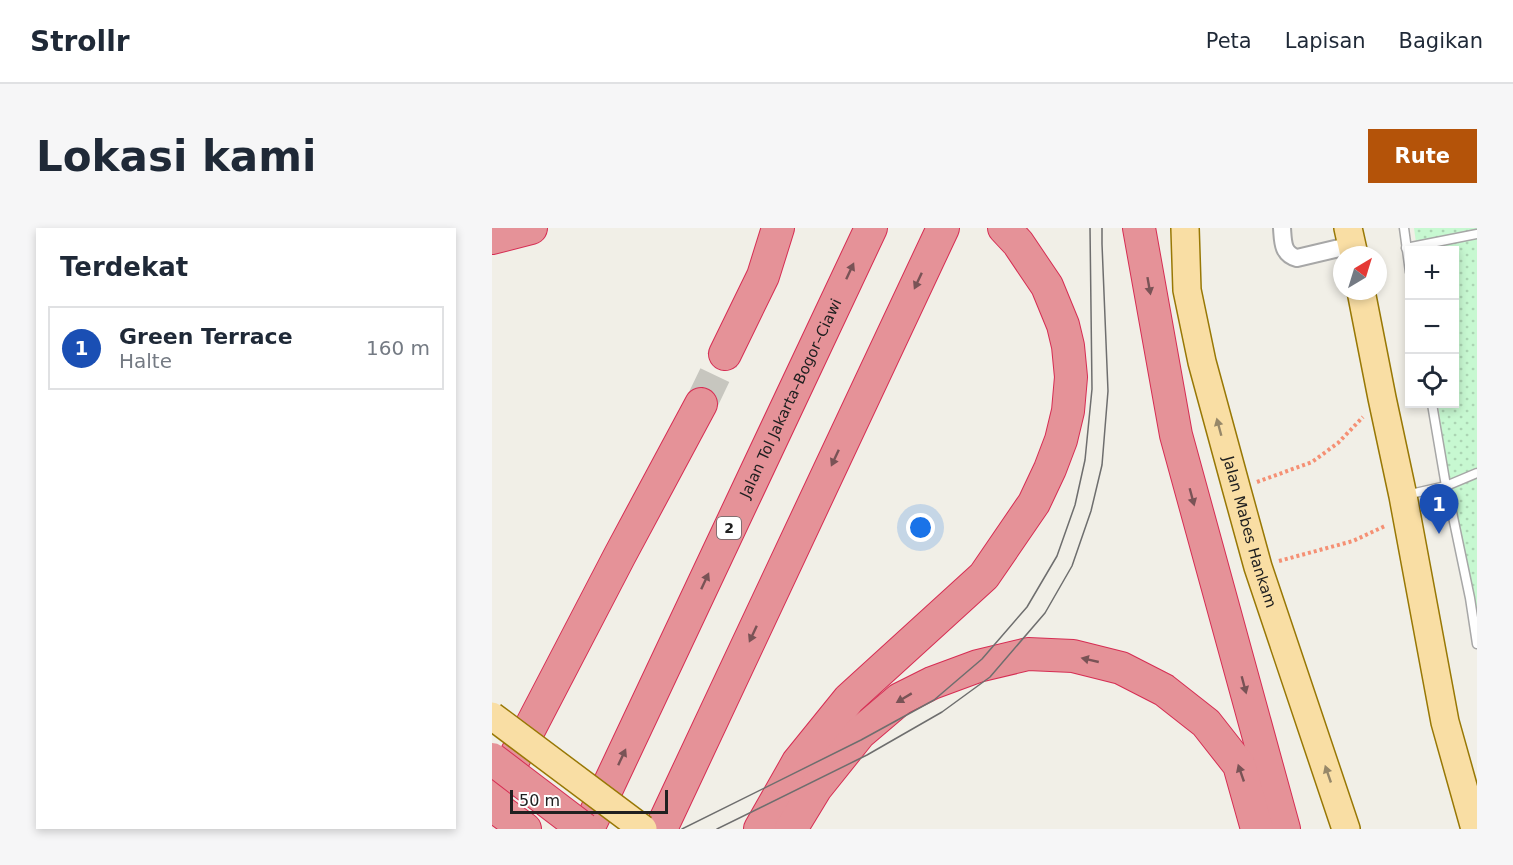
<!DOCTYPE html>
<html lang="id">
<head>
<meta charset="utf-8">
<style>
	:root { --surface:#fff; --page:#f6f6f7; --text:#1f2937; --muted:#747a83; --line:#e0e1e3; --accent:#b45309 }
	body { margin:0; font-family:"DejaVu Sans",sans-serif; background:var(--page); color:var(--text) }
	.controls { position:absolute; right:18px; top:18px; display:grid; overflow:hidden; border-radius:0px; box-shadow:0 3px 9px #0003 }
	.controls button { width:54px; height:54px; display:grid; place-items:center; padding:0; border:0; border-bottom:2px solid var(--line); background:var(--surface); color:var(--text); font:30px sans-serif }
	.compass { position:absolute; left:841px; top:18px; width:54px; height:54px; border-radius:50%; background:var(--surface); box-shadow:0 3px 9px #0003; rotate:38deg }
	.scale { position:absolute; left:18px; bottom:15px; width:158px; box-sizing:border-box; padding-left:6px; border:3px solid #202020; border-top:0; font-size:16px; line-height:21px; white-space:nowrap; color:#202020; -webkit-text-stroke:4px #fff; paint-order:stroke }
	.you { position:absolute; left:429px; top:300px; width:21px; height:21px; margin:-15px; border:4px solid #fff; border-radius:50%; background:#1a73e8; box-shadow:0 0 0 9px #1a73e833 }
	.badge { display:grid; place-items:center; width:39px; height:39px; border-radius:50%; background:var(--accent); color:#fff; font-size:20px; font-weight:700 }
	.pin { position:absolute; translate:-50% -50px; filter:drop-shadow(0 2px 3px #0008) }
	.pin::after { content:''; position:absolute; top:32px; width:21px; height:18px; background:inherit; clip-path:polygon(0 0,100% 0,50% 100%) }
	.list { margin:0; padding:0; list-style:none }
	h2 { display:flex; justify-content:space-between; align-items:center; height:78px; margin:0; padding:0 24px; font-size:26px }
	h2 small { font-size:20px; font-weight:400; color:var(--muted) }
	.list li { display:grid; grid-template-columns:39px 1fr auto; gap:18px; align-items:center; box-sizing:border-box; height:84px; margin:0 12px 12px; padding:0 12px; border:2px solid var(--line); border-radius:0px }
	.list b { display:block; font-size:22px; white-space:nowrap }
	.list p { margin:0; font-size:20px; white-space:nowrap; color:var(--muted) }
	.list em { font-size:20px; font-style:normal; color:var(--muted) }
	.icon { flex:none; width:33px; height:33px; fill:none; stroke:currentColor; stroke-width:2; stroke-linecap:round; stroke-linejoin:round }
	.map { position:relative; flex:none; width:985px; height:601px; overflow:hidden; border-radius:0px }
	header { display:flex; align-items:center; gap:36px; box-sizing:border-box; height:84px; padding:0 30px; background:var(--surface); border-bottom:2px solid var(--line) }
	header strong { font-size:28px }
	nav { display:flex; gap:33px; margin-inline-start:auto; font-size:21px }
	.intro { display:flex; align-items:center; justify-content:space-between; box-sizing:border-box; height:144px; padding:0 36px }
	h1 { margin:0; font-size:42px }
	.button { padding:15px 27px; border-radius:0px; background:var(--accent); color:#fff; font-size:21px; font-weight:700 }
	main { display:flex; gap:36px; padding:0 36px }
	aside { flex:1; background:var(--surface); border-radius:0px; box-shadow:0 3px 9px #0003 }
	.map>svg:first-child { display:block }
	.park { fill:url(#park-dots) }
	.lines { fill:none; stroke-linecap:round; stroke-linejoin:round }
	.motorway-tunnel { stroke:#c7c6bf; stroke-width:32; stroke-dasharray:32 16; stroke-linecap:butt }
	.service-casing { stroke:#a7a7a7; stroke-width:11 }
	.minor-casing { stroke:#a7a7a7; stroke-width:20 }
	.primary-casing { stroke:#987805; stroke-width:30 }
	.motorway-casing { stroke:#d62d53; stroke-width:34 }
	.path { stroke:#f59074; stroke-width:4; stroke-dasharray:3 3; stroke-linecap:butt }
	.service { stroke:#fff; stroke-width:8 }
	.minor { stroke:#fff; stroke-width:16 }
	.primary { stroke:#f9dea4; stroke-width:27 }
	.motorway { stroke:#e59298; stroke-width:32 }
	.tram { stroke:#6e6e6e; stroke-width:1.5 }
	.primary-bridge-casing { stroke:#987805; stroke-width:30; stroke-linecap:butt }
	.motorway-bridge-casing { stroke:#d62d53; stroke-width:34; stroke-linecap:butt }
	.primary-bridge { stroke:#f9dea4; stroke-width:27 }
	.motorway-bridge { stroke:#e59298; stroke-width:32 }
	.oneway { fill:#795356 }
	.oneway2 { fill:#978869 }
	.labels { text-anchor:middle; stroke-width:4.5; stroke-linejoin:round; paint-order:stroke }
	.shield { fill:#fff; stroke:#636363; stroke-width:1.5 }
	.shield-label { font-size:14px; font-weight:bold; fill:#202020 }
	.street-label { font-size:15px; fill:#202020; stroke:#fff }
</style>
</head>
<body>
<header>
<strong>Strollr</strong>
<nav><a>Peta</a><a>Lapisan</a><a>Bagikan</a></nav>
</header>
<div class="intro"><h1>Lokasi kami</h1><a class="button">Rute</a></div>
<main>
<aside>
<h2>Terdekat<small></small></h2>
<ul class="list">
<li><span class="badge" style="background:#1a4fb4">1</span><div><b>Green Terrace</b><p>Halte</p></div><em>160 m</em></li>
</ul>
</aside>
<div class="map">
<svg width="985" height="601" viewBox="0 0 985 601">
	<defs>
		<pattern id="park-dots" width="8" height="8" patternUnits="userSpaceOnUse" patternTransform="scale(1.5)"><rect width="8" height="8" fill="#c7f8d1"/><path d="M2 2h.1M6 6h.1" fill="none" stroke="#abd4b3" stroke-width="1.8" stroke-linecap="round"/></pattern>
	</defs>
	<rect width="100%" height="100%" fill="#f1efe7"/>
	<path class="park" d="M922,0h63v388l-28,-131 -11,-81h16v-154h-37z"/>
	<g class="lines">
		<path class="motorway-tunnel" d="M209,176l24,-50"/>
		<g class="service-casing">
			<g id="service">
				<path d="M912,0l6,44"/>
				<path d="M914,20l71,-14"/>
				<path d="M940,176l14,82"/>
				<path d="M956,265l22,105 7,46"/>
				<path d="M914,267l40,-9 31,-13"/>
			</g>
		</g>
		<g class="minor-casing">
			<path id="minor" d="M790,0c1,13 0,26 15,30l55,-13"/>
		</g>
		<g class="primary-casing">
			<g id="primary">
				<path id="s1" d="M693,0l2,62 15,72 34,125 22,80 88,262"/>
				<path d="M856,0l6,27"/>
				<path d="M869,63l21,107 21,98 42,226 30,107"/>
			</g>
		</g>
		<g class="motorway-casing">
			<g id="motorway">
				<path d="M647,0l37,207 108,394"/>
				<path d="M0,10l39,-10"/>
				<path d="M233,126l38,-78 15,-48"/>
				<path d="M0,573l128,-246 81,-151"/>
				<path d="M0,577l33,24"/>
				<path id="s2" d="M96,601l283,-601"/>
				<path d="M169,601l282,-601"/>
				<path d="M268,601l38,-67 51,-63 135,-123 50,-73 16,-34 11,-29 7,-29 3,-34 -3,-31 -5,-21 -16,-39 -29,-43 -14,-15"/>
				<path d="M299,601l25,-41 44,-55 40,-34 32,-16 46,-17 50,-12 45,2 48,12 43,22 42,33 33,42 18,64"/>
			</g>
		</g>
		<g class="path">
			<path d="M765,254l55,-20 26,-19 25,-26"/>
			<path d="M787,333l74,-20 32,-15"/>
		</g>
		<use href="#service" class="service"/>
		<use href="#minor" class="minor"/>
		<use href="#primary" class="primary"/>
		<use href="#motorway" class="motorway"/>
		<g class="tram">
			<path d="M190,601l179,-89 73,-40 48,-41 45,-52 30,-51 18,-51 10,-45 7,-71 -2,-161"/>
			<path d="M225,601l150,-74 75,-43 48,-35 55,-64 27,-47 19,-55 11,-46 6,-74 -6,-147v-16"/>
		</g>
		<g class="primary-bridge-casing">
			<path id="primary-bridge" d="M0,488l151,113"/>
		</g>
		<g class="motorway-bridge-casing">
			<path id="motorway-bridge" d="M0,531l92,70"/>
		</g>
		<use href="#primary-bridge" class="primary-bridge"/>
		<use href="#motorway-bridge" class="motorway-bridge"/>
	</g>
	<defs><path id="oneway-solid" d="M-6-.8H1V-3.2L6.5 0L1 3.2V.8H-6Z" transform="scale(1.5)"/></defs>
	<g class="oneway">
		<use href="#oneway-solid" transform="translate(358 43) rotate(-65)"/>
		<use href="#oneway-solid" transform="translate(426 53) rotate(115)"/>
		<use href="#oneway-solid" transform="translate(657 58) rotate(80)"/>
		<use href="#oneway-solid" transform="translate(343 230) rotate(115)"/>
		<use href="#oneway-solid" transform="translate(700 269) rotate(75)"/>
		<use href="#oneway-solid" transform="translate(213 353) rotate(-65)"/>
		<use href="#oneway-solid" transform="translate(261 406) rotate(115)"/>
		<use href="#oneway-solid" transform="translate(598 432) rotate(-167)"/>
		<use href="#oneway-solid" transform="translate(752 457) rotate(75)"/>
		<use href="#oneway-solid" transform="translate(412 470) rotate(149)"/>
		<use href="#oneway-solid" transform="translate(130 529) rotate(-65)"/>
		<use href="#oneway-solid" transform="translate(749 545) rotate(-109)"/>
	</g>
	<g class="oneway2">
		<use href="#oneway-solid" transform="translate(727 199) rotate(-105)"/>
		<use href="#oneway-solid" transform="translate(836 546) rotate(-109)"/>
	</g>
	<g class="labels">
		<rect class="shield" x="225" y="289" width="24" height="22" rx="4.5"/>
		<g class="shield-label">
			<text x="237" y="305">2</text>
		</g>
		<g class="street-label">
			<text dy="5" stroke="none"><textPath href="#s2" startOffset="476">Jalan Tol Jakarta–Bogor–Ciawi</textPath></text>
			<text dy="5" stroke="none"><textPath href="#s1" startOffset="312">Jalan Mabes Hankam</textPath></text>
		</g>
	</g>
</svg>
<div class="controls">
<button>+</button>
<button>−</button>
<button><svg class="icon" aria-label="locate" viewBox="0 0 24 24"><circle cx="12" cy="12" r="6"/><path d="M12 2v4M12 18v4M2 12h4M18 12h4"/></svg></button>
</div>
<svg class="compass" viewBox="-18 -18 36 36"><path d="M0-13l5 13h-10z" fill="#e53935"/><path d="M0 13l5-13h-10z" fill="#747a83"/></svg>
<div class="scale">50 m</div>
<div class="you"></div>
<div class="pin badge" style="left:947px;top:306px;background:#1a4fb4">1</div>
</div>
</main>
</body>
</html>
